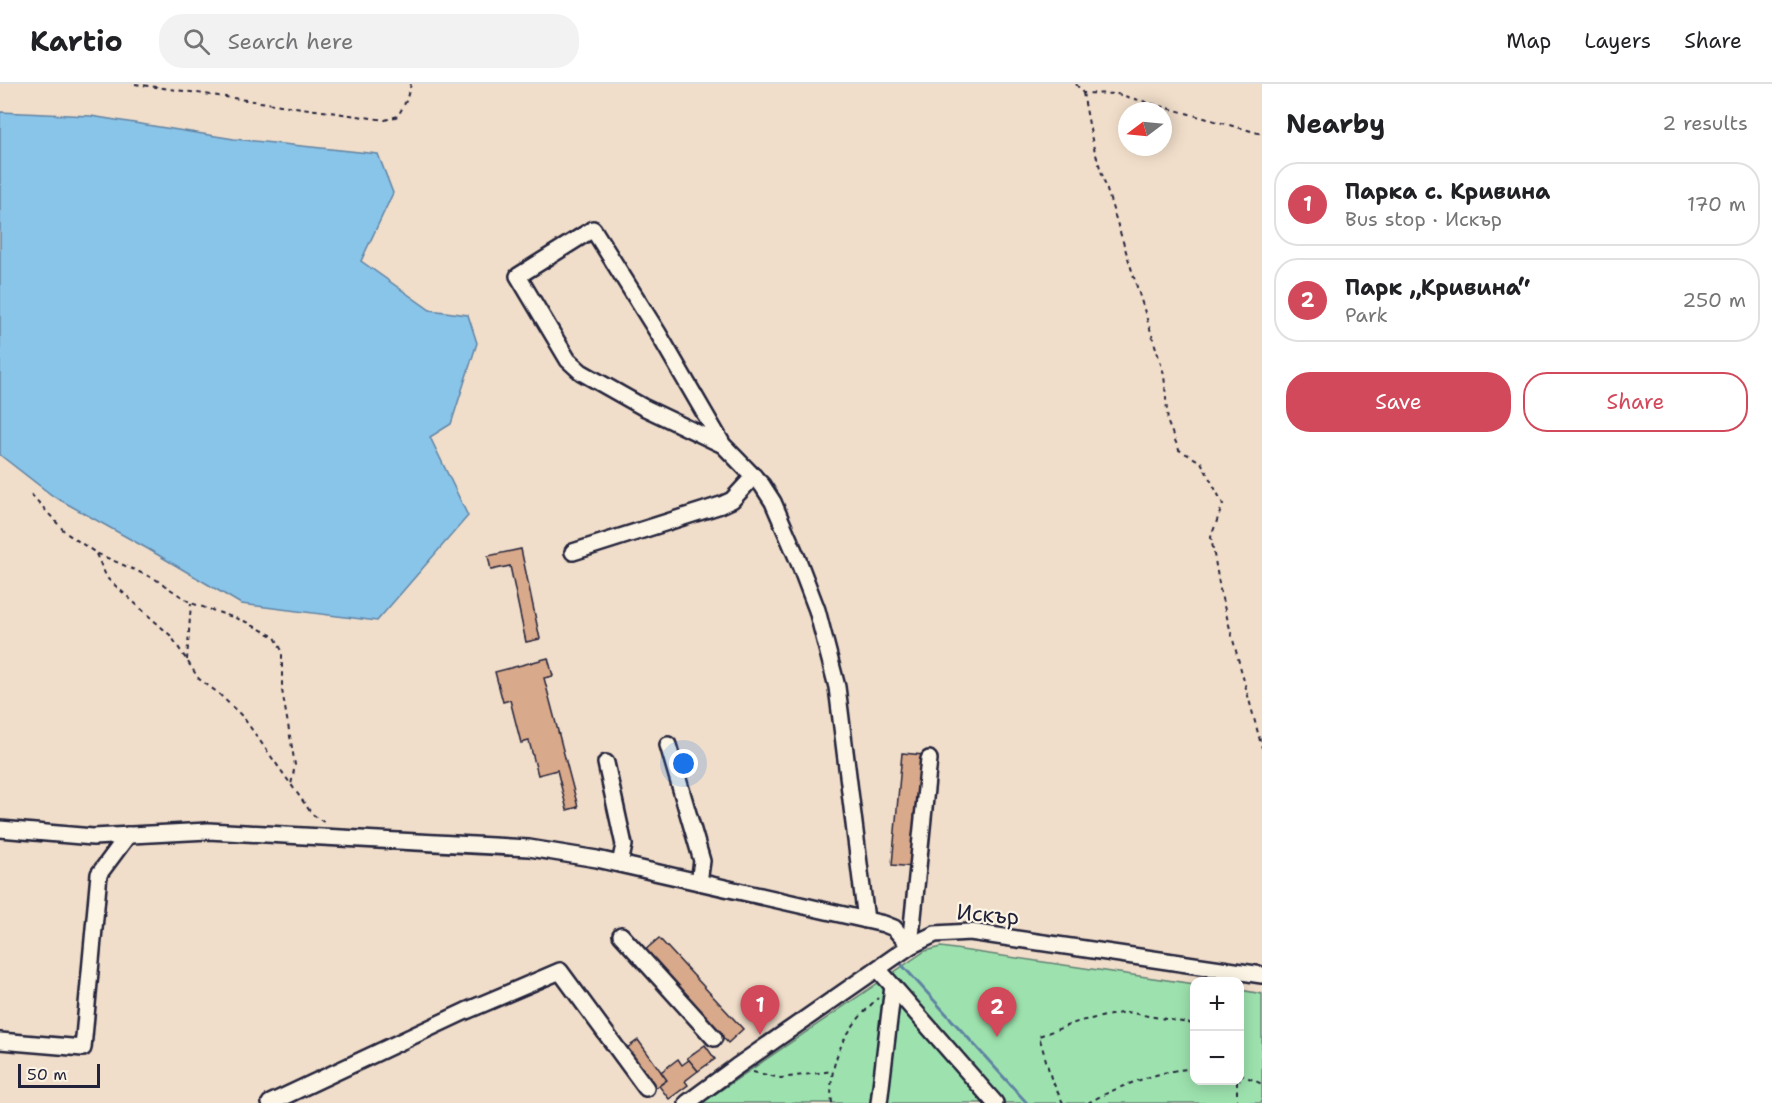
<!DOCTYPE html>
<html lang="en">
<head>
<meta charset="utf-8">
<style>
	:root { --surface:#fff; --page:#f2f2f2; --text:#202124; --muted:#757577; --line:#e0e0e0; --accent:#d1495b }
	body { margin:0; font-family:"Shantell Sans",sans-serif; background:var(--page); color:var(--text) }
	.controls { position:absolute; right:18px; bottom:18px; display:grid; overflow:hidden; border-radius:12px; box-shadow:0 3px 15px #0003 }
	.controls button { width:54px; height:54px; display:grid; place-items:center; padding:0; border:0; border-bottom:2px solid var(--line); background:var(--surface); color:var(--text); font:30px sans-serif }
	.compass { position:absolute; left:1118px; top:18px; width:54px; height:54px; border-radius:50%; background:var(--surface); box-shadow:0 3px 15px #0003; rotate:254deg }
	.scale { position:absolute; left:18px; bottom:15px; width:82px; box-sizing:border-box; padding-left:6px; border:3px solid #22223b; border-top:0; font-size:16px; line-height:21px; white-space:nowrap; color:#22223b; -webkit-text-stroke:4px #fcf5e5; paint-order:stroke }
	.you { position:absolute; left:684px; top:680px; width:21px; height:21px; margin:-15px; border:4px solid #fff; border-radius:50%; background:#1a73e8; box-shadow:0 0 0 9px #1a73e833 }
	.badge { display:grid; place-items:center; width:39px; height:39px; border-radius:50%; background:var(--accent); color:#fff; font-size:20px; font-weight:700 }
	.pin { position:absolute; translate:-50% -50px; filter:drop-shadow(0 2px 3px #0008) }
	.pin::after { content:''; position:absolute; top:32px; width:21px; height:18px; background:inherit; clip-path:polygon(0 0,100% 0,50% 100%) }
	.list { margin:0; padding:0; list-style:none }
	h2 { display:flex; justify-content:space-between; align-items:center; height:78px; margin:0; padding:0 24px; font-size:26px }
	h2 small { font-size:20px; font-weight:400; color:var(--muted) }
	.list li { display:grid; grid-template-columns:39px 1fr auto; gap:18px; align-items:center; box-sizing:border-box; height:84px; margin:0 12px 12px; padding:0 12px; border:2px solid var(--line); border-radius:24px }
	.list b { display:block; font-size:22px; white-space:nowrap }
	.list p { margin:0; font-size:20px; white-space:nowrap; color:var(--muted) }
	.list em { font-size:20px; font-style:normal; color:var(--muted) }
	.actions { display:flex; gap:12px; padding:18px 24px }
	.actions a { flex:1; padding:14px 0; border:2px solid var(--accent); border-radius:24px; text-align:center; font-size:21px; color:var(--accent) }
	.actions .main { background:var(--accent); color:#fff }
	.icon { flex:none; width:33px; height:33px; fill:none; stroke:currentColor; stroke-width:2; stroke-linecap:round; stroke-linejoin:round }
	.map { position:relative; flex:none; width:1262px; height:1019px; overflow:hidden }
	header { display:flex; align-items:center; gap:36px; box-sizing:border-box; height:84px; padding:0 30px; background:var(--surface); border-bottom:2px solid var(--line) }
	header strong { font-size:28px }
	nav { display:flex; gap:33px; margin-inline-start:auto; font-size:21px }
	.search { width:420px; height:54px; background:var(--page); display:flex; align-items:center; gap:15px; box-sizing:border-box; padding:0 21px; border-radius:24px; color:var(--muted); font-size:22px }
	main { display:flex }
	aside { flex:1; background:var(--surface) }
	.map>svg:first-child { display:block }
	.green { fill:#9de2ae; stroke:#608274; stroke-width:1.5 }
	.water { fill:#89c4e9; stroke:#6083a3; stroke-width:1.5 }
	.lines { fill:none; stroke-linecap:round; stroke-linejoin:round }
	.stream { stroke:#6083a3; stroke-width:3 }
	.building { fill:#d8a98a; stroke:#22223b; stroke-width:1.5 }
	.minor-casing { stroke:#22223b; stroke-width:20 }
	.path { stroke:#22223b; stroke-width:2; stroke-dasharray:4.5 4.5; stroke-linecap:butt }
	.minor { stroke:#fcf5e5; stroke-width:15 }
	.labels { text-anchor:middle; stroke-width:4.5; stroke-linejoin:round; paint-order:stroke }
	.street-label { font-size:22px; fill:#22223b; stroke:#fcf5e5 }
</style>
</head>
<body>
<header>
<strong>Kartio</strong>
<div class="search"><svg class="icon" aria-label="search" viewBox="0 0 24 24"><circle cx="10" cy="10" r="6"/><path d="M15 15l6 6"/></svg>Search here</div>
<nav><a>Map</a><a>Layers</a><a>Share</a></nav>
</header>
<main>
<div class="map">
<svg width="1262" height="1019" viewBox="0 0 1262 1019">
	<rect width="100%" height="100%" fill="#f1deca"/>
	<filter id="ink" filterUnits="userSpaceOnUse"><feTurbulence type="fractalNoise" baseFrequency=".0167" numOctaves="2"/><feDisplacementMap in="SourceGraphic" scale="12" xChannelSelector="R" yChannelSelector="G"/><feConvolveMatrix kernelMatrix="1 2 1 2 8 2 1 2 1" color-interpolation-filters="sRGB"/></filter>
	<g filter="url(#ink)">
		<path class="green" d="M941,863l253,37v96h46v-90l22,4v109h-560l223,-152z"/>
		<path class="water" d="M0,28l91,4 143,23 144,15 15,39 -32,68 69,49 38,5 9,28 -26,81 -21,13 38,79 -91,105 -136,-17 -93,-55 -95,-53 -53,-41z"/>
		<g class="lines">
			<path class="stream" d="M902,881l125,138"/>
		</g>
		<g class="building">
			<path d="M521,465l19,90 -14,3 -16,-76 -19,4 -3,-14z"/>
			<path d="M548,574l5,18 -9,2 34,129 -11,3 -10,-40 -19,5 -9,-34 -8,2 -11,-43 -7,2 -8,-30z"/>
			<path d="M902,669l22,2 -10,112 -22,-2z"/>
			<path d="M659,854l84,91 -15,14 -84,-92z"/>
			<path d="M638,956l29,40 -15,10 -29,-39z"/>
			<path d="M705,961l10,14 -17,12 -11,-13z"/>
			<path d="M678,975l4,6 7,-5 9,11 -13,10 3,4 -19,14 -10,-13 8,-6 -6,-8z"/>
		</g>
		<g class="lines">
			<g class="minor-casing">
				<g id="minor">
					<path d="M723,361l-80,-38 -62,-35 -13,-12 -50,-84 75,-47 65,104 65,112 39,40 11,17 25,58 19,50 20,77 29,233"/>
					<path d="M573,468l148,-47 11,-5 22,-24"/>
					<path d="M668,661l34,116 -3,21"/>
					<path d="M606,679l18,82 -4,19"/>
					<path d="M0,745l93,8 115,-6 321,17 68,11 287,65 10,4 16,18"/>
					<path d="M621,851l93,103"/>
					<path d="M910,862l19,-187"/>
					<path d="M878,885l117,134"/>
					<path d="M0,957l83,7 16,-174 29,-39"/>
					<path d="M270,1019l196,-92 94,-40 86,117"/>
					<path d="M687,1019l49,-36 174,-121 25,-12 35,-2 292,43"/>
					<path d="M879,1019l14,-117"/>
				</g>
			</g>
			<g class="path">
				<path d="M135,0l250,36 13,-4 8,-15 5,-17"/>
				<path d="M1076,0l7,9 34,1 145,40"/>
				<path d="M1083,9l10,52 71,229 4,49 11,27 22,12 22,42 -12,33 10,58 41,153"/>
				<path d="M31,410l35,39 30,20 59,26 36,24 53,18 31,16 7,14v39l13,75 -4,20"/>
				<path d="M96,470l11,24 64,58 28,43 18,13 26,25 69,97 13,9"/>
				<path d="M187,576l4,-57"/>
				<path d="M753,988l28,6 52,-7"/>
				<path d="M1240,990l22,10"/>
				<path d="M832,1019c-5,-43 15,-76 46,-105"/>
				<path d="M1063,1019l-12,-25 -12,-42 41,-15 46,-9 68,12"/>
				<path d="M1088,1019c26,-15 77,-35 106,-34"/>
				<path d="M1237,1019v-23"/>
			</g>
			<use href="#minor" class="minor"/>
		</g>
	</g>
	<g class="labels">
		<g class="street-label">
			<text transform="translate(988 830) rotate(5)" y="8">Искър</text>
		</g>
	</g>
</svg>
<div class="controls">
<button>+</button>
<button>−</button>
</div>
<svg class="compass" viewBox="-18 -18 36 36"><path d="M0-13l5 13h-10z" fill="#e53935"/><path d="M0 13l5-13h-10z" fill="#757577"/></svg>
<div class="scale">50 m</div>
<div class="you"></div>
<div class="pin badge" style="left:760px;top:951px">1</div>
<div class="pin badge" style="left:997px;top:953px">2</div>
</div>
<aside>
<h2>Nearby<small>2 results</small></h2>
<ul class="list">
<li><span class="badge">1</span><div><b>Парка с. Кривина</b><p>Bus stop · Искър</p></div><em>170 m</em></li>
<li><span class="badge">2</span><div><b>Парк „Кривина“</b><p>Park</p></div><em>250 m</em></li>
</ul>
<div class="actions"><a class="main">Save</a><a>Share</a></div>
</aside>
</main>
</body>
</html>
